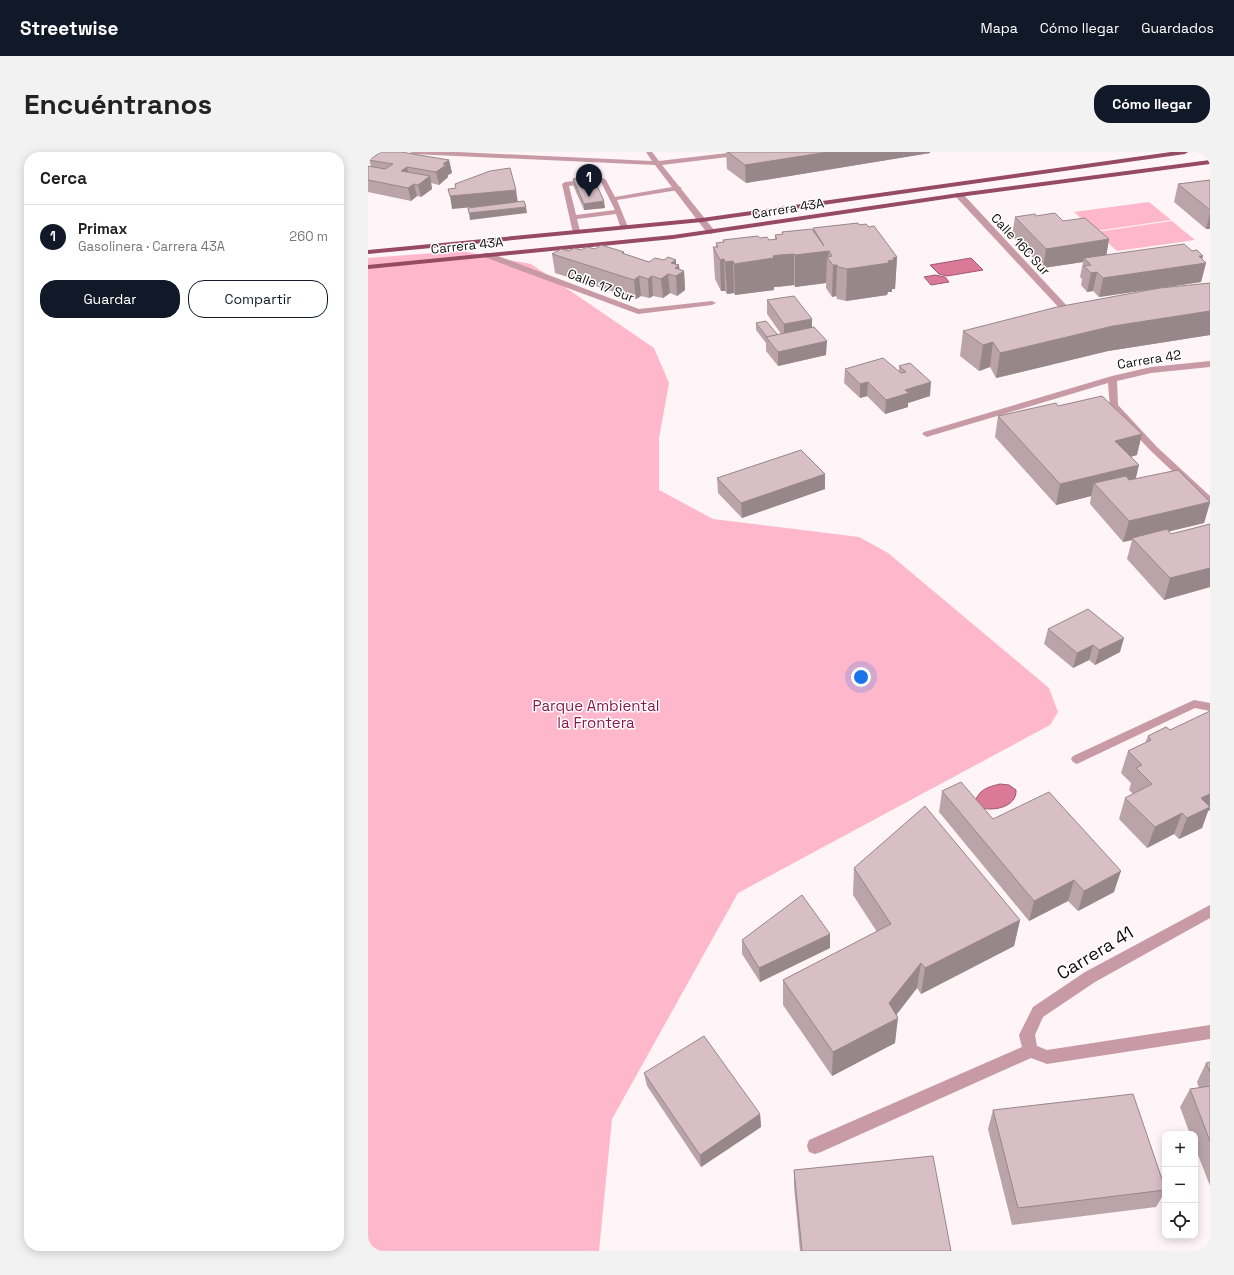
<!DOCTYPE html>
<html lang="es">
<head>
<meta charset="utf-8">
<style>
	:root { --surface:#fff; --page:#f2f2f2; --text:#222; --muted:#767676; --line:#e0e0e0; --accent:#111827 }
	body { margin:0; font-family:"Space Grotesk",sans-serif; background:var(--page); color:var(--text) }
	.controls { position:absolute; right:12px; bottom:12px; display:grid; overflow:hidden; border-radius:8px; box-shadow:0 2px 10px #0003 }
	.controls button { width:36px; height:36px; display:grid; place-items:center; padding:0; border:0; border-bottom:1px solid var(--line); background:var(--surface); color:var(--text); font:20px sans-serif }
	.you { position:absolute; left:493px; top:525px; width:14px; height:14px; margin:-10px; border:3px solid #fff; border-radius:50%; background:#1a73e8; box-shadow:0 0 0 6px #1a73e833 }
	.badge { display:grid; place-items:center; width:26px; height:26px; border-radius:50%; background:var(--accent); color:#fff; font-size:13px; font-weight:700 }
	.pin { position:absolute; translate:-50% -33px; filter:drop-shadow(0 1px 2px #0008) }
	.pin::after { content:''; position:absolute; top:21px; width:14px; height:12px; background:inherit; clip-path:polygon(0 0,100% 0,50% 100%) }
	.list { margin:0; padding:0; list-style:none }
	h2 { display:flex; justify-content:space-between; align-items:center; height:52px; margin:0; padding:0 16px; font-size:17px }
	h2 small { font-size:13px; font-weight:400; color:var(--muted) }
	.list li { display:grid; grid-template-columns:26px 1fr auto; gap:12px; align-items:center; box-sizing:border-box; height:64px; padding:0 16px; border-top:1px solid var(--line) }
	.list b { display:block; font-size:15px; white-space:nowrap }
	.list p { margin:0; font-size:13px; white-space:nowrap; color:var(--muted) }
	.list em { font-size:13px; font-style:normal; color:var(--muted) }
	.actions { display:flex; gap:8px; padding:12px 16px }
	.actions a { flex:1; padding:9px 0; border:1px solid var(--accent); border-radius:16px; text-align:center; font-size:14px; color:var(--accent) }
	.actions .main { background:var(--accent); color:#fff }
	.icon { flex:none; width:22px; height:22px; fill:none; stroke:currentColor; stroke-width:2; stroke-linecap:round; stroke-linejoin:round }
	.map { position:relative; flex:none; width:842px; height:1099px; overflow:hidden; border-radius:16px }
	header { display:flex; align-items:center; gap:24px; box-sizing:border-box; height:56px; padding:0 20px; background:var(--accent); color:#fff }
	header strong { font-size:19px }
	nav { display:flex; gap:22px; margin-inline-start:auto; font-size:14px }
	.intro { display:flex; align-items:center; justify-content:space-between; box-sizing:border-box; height:96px; padding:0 24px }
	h1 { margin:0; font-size:28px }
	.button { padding:10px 18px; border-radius:16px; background:var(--accent); color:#fff; font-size:14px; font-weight:700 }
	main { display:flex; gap:24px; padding:0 24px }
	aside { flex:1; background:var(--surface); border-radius:16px; box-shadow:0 2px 10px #0003 }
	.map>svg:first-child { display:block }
	.green { fill:#ffb7cb }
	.water { fill:#db7a98; stroke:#9f586e }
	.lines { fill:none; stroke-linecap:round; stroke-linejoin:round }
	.service { fill:#c79aa6; fill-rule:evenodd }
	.minor { fill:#c79aa6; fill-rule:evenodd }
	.primary { fill:#974a63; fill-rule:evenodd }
	.wall { fill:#baa4a9 }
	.shaded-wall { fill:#97868a }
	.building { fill:#d8bfc5; stroke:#97868a }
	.labels { text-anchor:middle; stroke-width:3; stroke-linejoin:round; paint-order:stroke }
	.far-street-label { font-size:13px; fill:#120a0c; stroke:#fff }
	.park-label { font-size:15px; fill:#8b174a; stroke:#fff }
	.near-street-label { font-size:18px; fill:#120a0c; stroke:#fff }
</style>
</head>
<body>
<header>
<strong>Streetwise</strong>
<nav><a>Mapa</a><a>Cómo llegar</a><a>Guardados</a></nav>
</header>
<div class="intro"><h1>Encuéntranos</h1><a class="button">Cómo llegar</a></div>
<main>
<aside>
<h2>Cerca<small></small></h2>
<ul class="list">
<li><span class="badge">1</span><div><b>Primax</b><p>Gasolinera · Carrera 43A</p></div><em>260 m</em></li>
</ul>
<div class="actions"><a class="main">Guardar</a><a>Compartir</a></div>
</aside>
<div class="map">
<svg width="842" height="1099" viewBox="0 0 842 1099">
	<rect width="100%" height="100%" fill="#fff4f7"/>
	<g class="green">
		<path d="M781,50l22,18 -76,11 -21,-19z"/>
		<path d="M804,69l23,19 -78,11 -21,-19z"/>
		<path d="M93,99l70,13 123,84 15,35 -10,55v52l54,29 146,18 29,16 161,135 9,24 -8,13 -312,168 -126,226 -13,132h-231v-993z"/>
	</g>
	<g class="water">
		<path d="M603,106l12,12 -36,6 -8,-2 -9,-9z"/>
		<path d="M567,123l10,2 4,5 -18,3 -7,-8z"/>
		<path d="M632,632l9,1 7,5c1,18 -25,22 -38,17l-3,-6c5,-12 13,-14 25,-17z"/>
	</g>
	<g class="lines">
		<g class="service">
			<path d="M235,26l3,2 9,17 63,-11 4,2 -4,2 -61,10 11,27 -1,2h-6l-5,-15 -39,5 3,12 -1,2h-6l-11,-49 3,-2zM233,30l14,28 -39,5 -7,-29z"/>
			<path d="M826,548l16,3v8l-15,-3 -114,54 -4,2 -4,-2 -2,-3 2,-3z"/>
		</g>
		<g class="minor">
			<path d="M42,0h48l194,9 -6,-9h6l7,9 77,-9h20l-3,2 -91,11 52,65 1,2 -4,2h-3l-53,-69 -242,-11z"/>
			<path d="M588,41h6l107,115 1,2 -1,2h-6l-107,-115z"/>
			<path d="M116,101h6l149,56 73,-8 4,2 -4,2 -74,9 -154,-57z"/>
			<path d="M842,209v6l-59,6 -34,8 1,24 39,42 53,49v8l-4,-1 -55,-52 -41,-43 -2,-25 -178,53 -3,1 -5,-3 2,-2 188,-56 39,-9z"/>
			<path d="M842,753v13l-115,64 -52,35 -8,18 2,11 10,4 163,-25v14l-163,25 -16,-6 -210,94 -6,2 -6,-2 -2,-6 2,-6 213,-93 -3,-12 14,-28 52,-35z"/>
		</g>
		<g class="primary">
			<path d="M803,0h17l-3,2 -483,68 -334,32v-4l334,-32z"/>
			<path d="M842,8v4l-251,33 -286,42 -305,30v-4l305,-30 286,-42z"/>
		</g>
	</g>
	<g class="wall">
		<path d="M358,0h204v1l-184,30 -19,-14z"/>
		<path d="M1,8h80l3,13 -4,2v2l-9,8 -8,-2 1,6 -11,8 -4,-1 -6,5 -43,-9v-26h3z"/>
		<path d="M205,27l32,29 -21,2 -11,-25z"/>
		<path d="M842,28v49h-4l-32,-27 4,-18z"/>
		<path d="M668,64l27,5 46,18 -3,16 96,4 4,4 -5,19 -102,15 -6,-6 -6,1 -6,-7 1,-6 -2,-2 3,-15 -40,6 -31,-32 3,-19z"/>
		<path d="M491,73l38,32 -2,32h-3v3h-4l-1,3 -41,6 -9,-2 -1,-3 -4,1 -6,-9v-5l-31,4 -1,-2 -15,2h-5v3l-39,5 -1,-2 -7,1 -2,-3h-4l-6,-12 -2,-32h3v-4h7v-3l37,-2 9,2h6v-5h7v-3l31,-2v-2z"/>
		<path d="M227,97l30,5 24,8 15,-2h12v4l3,1v4l5,2 1,19 -8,6 -7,-3 -7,5 -10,-2 -4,2 -8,-2 -5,3 -81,-26 -3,-19 17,-3z"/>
		<path d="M842,131v52l-102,16 -112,27 -6,-11 -11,4 -19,-15 3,-25z"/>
		<path d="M399,148l45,19v8l14,28 -48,11 -12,-15v-8l-10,-13v-7l22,12 3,-1 -14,-20z"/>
		<path d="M542,211l20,33 -22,7v4l-23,7 -18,-18 -7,2 -16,-15 1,-14 54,2v-5z"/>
		<path d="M690,254l79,49 -6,2 5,22 74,22v2l-6,20 -35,8 2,3 39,-10v63l-46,13 -37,-41 5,-19 -9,2 -33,-38 1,-8 -35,9 -61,-68 3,-21z"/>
		<path d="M457,322v15l-83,29 -24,-25 -1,-15z"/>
		<path d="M680,477l72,23 -25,13 -6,-5 -16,8 -29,-24z"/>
		<path d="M842,559v99l-2,1 -6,17 -23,11 -5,-5 -27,14 -28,-29 6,-21 8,-4 -4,-4 2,-7 -10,-10 7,-22 17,-8 3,-7 22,-6z"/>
		<path d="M574,639l51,28 121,73 -36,19 -10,-10 -39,20 -90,-109z"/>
		<path d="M486,716l166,52 -6,26 -93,48 -4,-6 -21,27 -1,28 -63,33 -49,-71v-25l94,-48 -24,-37z"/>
		<path d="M374,788l88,8 -70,34 -18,-28z"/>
		<path d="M842,910v124l-15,-39v-13h-5l-10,-27 10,-18 9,-1 -2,-6 9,-19z"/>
		<path d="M276,921l116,41 1,13 -60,40 -54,-81z"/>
		<path d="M625,958l172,78v4l-9,15 -144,18 -24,-96z"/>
		<path d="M426,1018l157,81h-151l-6,-64z"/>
	</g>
	<g class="shaded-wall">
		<path d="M460,0h102v1l-184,30 -1,-18z"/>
		<path d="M81,8l3,13 -4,2v2l-9,8 -3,-13 7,-8z"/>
		<path d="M39,15l3,13 -9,-9z"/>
		<path d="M62,24l2,13 -11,8 -3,-12z"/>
		<path d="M46,32l3,12 -6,5 -3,-13z"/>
		<path d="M148,38l2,13 -66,6 -2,-13z"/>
		<path d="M236,49l1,7 -21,2v-6z"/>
		<path d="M158,55l1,6 -57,7 -1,-7z"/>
		<path d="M842,61v16h-4z"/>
		<path d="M741,87l-3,19h-22l-1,4 -40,6 3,-19z"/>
		<path d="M461,99l-1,8 -1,-2 -1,26 -31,4v-32z"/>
		<path d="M426,102v31l-20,2v3l-39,5 -1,-31 39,-8z"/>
		<path d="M831,104h4l-2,7h5l-5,19 -102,15 4,-19z"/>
		<path d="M529,105l-2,32h-3v3h-4l-1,3 -41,6 1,-32z"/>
		<path d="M356,107l1,32h-4l-1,-31z"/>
		<path d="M308,108v7l3,-2 1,9 4,-3 1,19 -8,6 -1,-20 -5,-13z"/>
		<path d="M365,109l1,32 -7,1 -2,-32z"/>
		<path d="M465,113h4l-1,31 -4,1z"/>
		<path d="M729,120l-4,19 -6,1 4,-19z"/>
		<path d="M300,122l2,19 -7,5 -2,-19z"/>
		<path d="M271,124l2,20 -5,3 -2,-19z"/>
		<path d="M284,124l1,20 -4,2 -1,-19z"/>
		<path d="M842,159v24l-102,16 -112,27 4,-25 113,-27z"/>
		<path d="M444,167v14l-28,5v-14z"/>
		<path d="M459,189l-1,14 -48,11v-14z"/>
		<path d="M625,190l-3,25 -11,4 4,-26z"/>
		<path d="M500,230l-1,14 -7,2v-14z"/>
		<path d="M563,230l-1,14 -22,7v4l-23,7 1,-14 19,-10z"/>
		<path d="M774,282l-5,21 -27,7 5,-21z"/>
		<path d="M771,313l-5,21 -40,-3 -3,13 -35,9 4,-21z"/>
		<path d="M457,322v15l-83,29 -1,-15z"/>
		<path d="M842,350l-6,21 -70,17 -2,-2v2l-9,2 6,-21z"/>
		<path d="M842,416v19l-46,13 6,-22z"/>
		<path d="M756,486l-4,14 -25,13 4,-15z"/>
		<path d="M725,493l-4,15 -16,8 4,-15z"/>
		<path d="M842,642v16l-2,1 -6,17 -23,11 8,-21 14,-20z"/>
		<path d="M814,661l-8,21 -27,14 8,-21z"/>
		<path d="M753,719l-7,21 -36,19 6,-20z"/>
		<path d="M706,728l-6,21 -39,20 5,-20z"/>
		<path d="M652,768l-6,26 -93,48 4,-26z"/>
		<path d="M462,782v14l-70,34 -1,-14z"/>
		<path d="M553,811l-4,25 -27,35 8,-5 -3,25 -63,33 1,-24 56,-49z"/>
		<path d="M392,962l1,13 -60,40 -1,-12z"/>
	</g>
	<g class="building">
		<path d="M13,0h20l48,8 -6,4 3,1 -10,7 -29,-5 -6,4 29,5 -12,9 -4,-1 -6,4 -40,-8v-14l17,3 8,-5 -24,-4z"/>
		<path d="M360,0h100l-83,13z"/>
		<path d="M142,16l6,22 -66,6 -2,-7 8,-1 -1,-4 35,-13z"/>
		<path d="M225,25l11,24 -20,3 -11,-25z"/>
		<path d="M842,28v30l-32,-26z"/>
		<path d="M156,49l2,6 -57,6 -1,-5z"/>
		<path d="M687,61l8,8 22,-3 24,21 -63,10 -31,-32 20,-3 1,2z"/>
		<path d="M490,71l1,2 7,-1 3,3 5,-1 23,31 -4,1 1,2 -6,1 1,2 -42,6 -9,-2 -1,-2h-4l-6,-8 5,-1 -3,-5 -34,4 -1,-1 -15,1 -6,1 1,2 -40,6 -1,-3 -8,1 -1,-3 -4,1 -7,-13h5l-2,-4 8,-1 -1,-2 35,-4 2,2 7,-1 2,3 8,-1 -2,-4 8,-1 -1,-2 30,-3 12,17 -11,-18z"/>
		<path d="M816,92l8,7 5,-1 6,6h-4l7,7 -103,15 -6,-6 -6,1 -7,-7 7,-1 -7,-7z"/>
		<path d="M233,93l23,7 -2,1 27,9 6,-4 9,2 4,-3 8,3 -5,3 8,2 -4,3 9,3 -8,5 -8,-2 -7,5 -9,-3 -4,3 -9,-3 -5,4 -82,-26 9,-5 8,2 5,-3 7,2 6,-3 8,2z"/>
		<path d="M842,131v28l-97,15 -113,27 -7,-11 -10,3 -20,-14 94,-24 103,-19z"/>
		<path d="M426,144l18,23 -28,5 -17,-24z"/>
		<path d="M398,169l12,14 -11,2 -11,-14z"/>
		<path d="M446,175l13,14 -49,11 -12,-15z"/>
		<path d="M515,206l18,15 5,-1 -7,-6 11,-3 21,19 -26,8 4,3 -23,7 -18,-18 -8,2 -15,-15z"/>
		<path d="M734,244l40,38 -27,7 24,24 -79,19 -62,-68 58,-13 2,3z"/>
		<path d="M433,298l24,24 -84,29 -24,-25z"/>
		<path d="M810,318l32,32 -81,19 -35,-38 32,-7 3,4z"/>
		<path d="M842,372v44l-40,10 -38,-40 35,-9 4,5z"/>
		<path d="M720,457l36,29 -25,12 -6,-5 -16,8 -29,-24z"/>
		<path d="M842,559v83l-9,4 9,9 -23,11 -5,-5 -27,14 -30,-29 27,-14 -16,-16 6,-3 -14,-14 23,-11 -3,-4 18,-9 4,3z"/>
		<path d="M593,630l32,37 56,-27 72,79 -37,20 -10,-11 -40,21 -92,-110z"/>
		<path d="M557,654l95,114 -95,48 -4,-5 -32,40 9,15 -65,34 -50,-72 108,-56 -37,-56z"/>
		<path d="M434,743l28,39 -71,34 -17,-28z"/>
		<path d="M336,884l56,78 -60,41 -56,-82z"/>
		<path d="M842,910v10l-4,-9z"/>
		<path d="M842,934v55l-20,-52z"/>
		<path d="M765,942l32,94v2l-147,18 -25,-98z"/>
		<path d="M565,1004l18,95h-149l-8,-81z"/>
	</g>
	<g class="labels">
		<g class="far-street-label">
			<text transform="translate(420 56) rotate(-9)" y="5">Carrera 43A</text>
			<text transform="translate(653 92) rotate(47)" y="5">Calle 16C Sur</text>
			<text transform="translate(99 93) rotate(-6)" y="5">Carrera 43A</text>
			<text transform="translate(233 133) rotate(21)" y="5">Calle 17 Sur</text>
			<text transform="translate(781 207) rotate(-9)" y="5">Carrera 42</text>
		</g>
		<g class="park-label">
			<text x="228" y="559">Parque Ambiental<tspan x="228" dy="17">la Frontera</tspan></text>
		</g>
		<g class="near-street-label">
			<text transform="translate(727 801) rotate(-31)" y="6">Carrera 41</text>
		</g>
	</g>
</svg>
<div class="controls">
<button>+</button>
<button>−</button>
<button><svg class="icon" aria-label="locate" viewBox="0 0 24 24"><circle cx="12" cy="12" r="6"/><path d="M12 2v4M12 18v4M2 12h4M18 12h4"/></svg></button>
</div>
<div class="you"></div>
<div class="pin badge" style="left:221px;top:45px">1</div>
</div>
</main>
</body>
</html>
